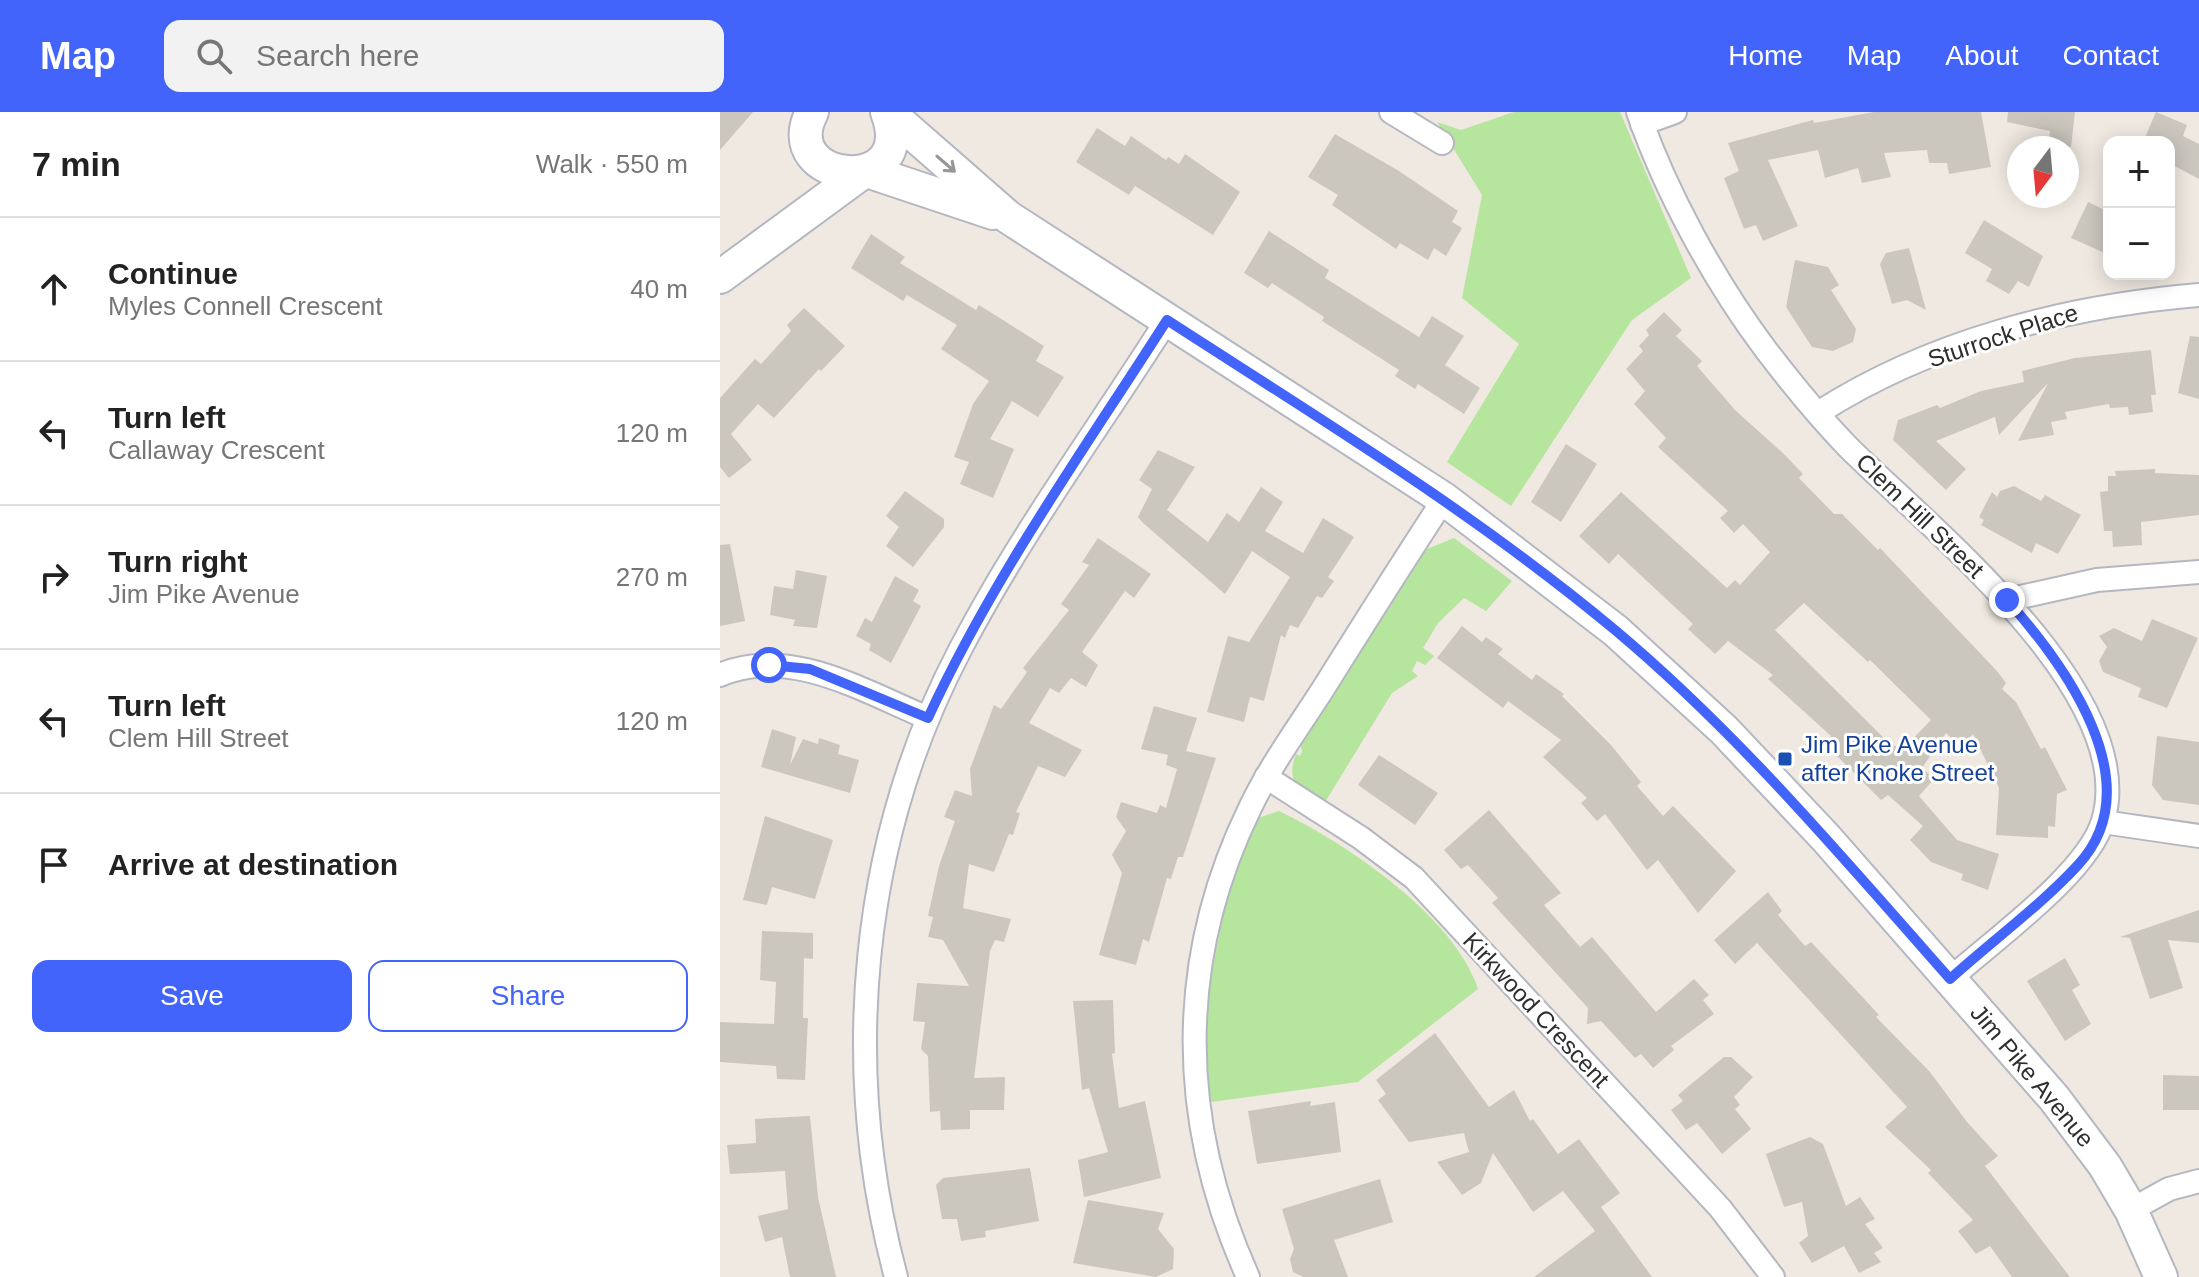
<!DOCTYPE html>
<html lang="en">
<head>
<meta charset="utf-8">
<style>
	:root { --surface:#fff; --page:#f2f2f2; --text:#222; --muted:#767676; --line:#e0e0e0; --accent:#4264fb }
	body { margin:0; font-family:Arial,sans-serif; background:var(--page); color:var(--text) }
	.controls { position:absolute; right:24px; top:24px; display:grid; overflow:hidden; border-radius:16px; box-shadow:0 4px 20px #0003 }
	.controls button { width:72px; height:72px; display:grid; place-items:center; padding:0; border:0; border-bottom:2px solid var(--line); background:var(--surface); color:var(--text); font:40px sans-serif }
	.compass { position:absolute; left:1287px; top:24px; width:72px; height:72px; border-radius:50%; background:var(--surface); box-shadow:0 4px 20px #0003; rotate:196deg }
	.stop { position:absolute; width:24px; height:24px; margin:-18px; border:6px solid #4264fb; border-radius:50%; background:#fff }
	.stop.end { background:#4264fb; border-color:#fff; box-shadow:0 2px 8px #0008 }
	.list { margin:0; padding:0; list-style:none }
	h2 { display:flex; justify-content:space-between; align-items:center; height:104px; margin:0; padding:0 32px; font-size:34px }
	h2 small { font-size:26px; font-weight:400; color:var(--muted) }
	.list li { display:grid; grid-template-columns:52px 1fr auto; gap:24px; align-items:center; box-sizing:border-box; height:144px; padding:0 32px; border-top:2px solid var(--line) }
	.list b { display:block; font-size:30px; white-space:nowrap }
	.list p { margin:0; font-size:26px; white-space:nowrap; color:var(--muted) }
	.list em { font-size:26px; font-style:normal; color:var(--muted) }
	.actions { display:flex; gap:16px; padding:24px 32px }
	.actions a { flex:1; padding:18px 0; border:2px solid var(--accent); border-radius:16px; text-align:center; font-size:28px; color:var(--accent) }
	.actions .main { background:var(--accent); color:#fff }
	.icon { flex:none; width:44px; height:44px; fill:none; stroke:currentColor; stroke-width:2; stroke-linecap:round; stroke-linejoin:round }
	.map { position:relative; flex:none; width:1479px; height:1165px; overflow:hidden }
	header { display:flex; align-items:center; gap:48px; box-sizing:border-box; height:112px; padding:0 40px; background:var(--accent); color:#fff }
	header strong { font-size:38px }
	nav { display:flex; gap:44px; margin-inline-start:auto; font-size:28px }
	.search { width:560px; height:72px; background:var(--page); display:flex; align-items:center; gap:20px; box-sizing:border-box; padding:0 28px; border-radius:16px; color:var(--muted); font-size:30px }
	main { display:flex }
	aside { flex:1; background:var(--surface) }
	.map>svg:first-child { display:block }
	.green { fill:#b6e59e }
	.building { fill:#cbc7bf; fill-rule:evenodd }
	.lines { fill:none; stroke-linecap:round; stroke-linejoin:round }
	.street-casing { stroke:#b4b7c1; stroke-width:26 }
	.secondary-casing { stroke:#b4b7c1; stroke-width:36 }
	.street { stroke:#fff; stroke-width:22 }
	.secondary { stroke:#fff; stroke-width:32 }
	.oneway { stroke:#969696 }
	.route { stroke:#4264fb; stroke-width:10 }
	.transit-dot { fill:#1a4fb4; stroke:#fff; stroke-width:3 }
	.labels { text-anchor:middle; stroke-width:6; stroke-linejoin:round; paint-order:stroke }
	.street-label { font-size:24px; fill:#2e2e2e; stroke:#fff }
	.transit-label { font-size:24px; fill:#164399; stroke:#fff; text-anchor:start }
</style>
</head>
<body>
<header>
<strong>Map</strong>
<div class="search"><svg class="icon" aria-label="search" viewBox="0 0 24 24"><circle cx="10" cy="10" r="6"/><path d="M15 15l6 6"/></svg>Search here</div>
<nav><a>Home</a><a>Map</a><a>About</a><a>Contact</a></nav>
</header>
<main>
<aside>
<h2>7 min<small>Walk · 550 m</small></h2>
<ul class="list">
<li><svg class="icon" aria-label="ahead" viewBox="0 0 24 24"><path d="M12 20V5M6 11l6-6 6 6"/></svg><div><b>Continue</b><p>Myles Connell Crescent</p></div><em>40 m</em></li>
<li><svg class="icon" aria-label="left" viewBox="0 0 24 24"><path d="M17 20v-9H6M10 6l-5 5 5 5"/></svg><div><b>Turn left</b><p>Callaway Crescent</p></div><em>120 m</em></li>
<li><svg class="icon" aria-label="right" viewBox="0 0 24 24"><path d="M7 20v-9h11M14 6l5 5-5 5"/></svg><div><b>Turn right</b><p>Jim Pike Avenue</p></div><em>270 m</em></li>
<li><svg class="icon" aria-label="left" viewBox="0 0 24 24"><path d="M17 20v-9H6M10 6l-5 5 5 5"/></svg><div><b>Turn left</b><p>Clem Hill Street</p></div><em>120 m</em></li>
<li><svg class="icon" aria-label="arrive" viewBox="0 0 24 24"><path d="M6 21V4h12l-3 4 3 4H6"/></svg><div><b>Arrive at destination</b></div></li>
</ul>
<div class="actions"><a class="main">Save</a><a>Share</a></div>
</aside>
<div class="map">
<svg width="1479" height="1165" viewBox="0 0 1479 1165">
	<rect width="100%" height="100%" fill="#efe9e1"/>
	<g class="green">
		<path d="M794,0h106l71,166 -59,42 -121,186 -64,-44 72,-118 -57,-46 20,-103 -45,-73 24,8z"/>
		<path d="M734,426l58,43 -26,30 -22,-13 -26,25 -15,25 11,8 -9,9 -8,-4 -5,10 6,5 -26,17 -70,114c-22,-17 -37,-24 -26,-53l4,2 2,-4 -1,-7 126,-196z"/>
		<path d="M559,699c68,33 174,104 199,178l-120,93 -154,21 1,-95 22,-113 28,-76z"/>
	</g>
	<g class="building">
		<path d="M0,0h33l-33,38z"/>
		<path d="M1154,0h107l10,55 -42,7 -2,-11h-18l-2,-13 -43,3 7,24 -29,6 -4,-15 -33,10 -7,-28 -50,10 30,66 -35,15 -7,-16 -12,4 -20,-51 15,-7 -11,-28 85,-23 1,3z"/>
		<path d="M1288,0h67l-4,35 -23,-3 2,-13 -43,-9z"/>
		<path d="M1436,0l31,13 -4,11 16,8v35l-30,-16v-21h-26z"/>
		<path d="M377,16l28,18 6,-10 35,24 2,-3 11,7 6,-10 55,38 -27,43 -78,-49 -6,9 -53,-33z"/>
		<path d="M615,22l64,37 59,40 -6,11 10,6 -16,28 -12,-8 -6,12 -28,-17 -4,6 -64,-44 6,-10 -30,-18z"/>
		<path d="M1368,90l21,10v43l-38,-17z"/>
		<path d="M1264,108l59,36 -14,31 -11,-6 -9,13 -23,-13 6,-12 -27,-16z"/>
		<path d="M549,119l60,39 -4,8 94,59 13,-21 32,20 -19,29 35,23 -16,26 -46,-30 -3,5 -20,-13 4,-6 -77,-49 2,-4 -52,-34 -4,5 -24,-15z"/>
		<path d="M151,122l34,23 -5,6 76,47 3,-5 65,41 -8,15 28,16 -26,40 -26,-16 -22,38 24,10 -21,49 -33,-14 9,-22 -15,-5 19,-53 16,-23 -48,-32 16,-24 -50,-30 -4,6 -52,-33z"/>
		<path d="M1189,136l17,62 -19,-10 -15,4 -12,-40 6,-11z"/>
		<path d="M1075,148l33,7 11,18 -8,5 25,39 -3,13 -20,9 -21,-4 -26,-40z"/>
		<path d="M84,196l41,38 -24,25 -2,-2 -45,49 -16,-14 -27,30 21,26 -23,18 -9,-11v-69l35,-39 6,5 30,-33 -4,-6z"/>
		<path d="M944,200l18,18 -6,6 26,25 -5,5 38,44 50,45 18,19 -4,4 35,36h8l36,36 2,-2 117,123 9,12 -4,6 14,13 25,47 4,-2 22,43 -10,4 -2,33 -7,-1v12l-52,-3 3,-47 -26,-54 -13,13 -14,-14 -24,35 12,11 -15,17 38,44 42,14 -11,36 -27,-10 2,-6 -32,-12 -21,-22 13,-14 -35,-31 -7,5 -57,-57 7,-7 -63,-57 5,-4 -45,-34 -13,13 -27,-25 5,-5 -75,-70 -9,10 -30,-28 42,-44 106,96 8,-8 5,5 30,-33 -27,-28 -9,9 -14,-15 8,-7 -70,-64 8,-9 -32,-34 11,-13 -19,-22 17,-18 -4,-5 10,-11 -3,-5zM1084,491l64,59 2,-2 61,60 -29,30 -14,-8 -113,-112z"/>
		<path d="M1470,224l9,1v62l-21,-6z"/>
		<path d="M1431,238l5,45h-5l2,17 -24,3 -1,-8 -18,1 -1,-4 -44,8 2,7 -16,3 3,13 -36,6 30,-58 -49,52 -4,-18 -59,24 30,28 -20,21 -53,-50 5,-20 39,-15 3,3 41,-17 43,-9 -2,-11 53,-13z"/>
		<path d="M846,332l31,20 -36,58 -30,-20z"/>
		<path d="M438,338l37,17 -28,43 41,32 19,-29 12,9 22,-35 22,15 -18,29 38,22 20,-35 31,19 -26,40 6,4 -12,17 -5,-2 -19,32 -8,-3 -5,13 -4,-3 -17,66 -14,-4 -6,25 -37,-10 21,-76 21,6 41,-65 -38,-26 -27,43 -82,-71 -5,-6 14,-28 -13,-9z"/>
		<path d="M1435,357v4l44,2v40l-58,7 1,23 -29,2 -1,-16h-8l-4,-39 8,-1v-15h8l-1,-5z"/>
		<path d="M1294,374l27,15 4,-6 36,20 -23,39 -22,-11 -4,10 -51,-28 3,-5 -5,-3 13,-25 5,5 3,-6z"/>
		<path d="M185,379l39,28v8l-31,40 -27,-21 13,-19 -13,-11z"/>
		<path d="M378,426l53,36 -17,24 -9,-7 -43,61 16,13 -12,22 -15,-9 -12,15 -9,-5 -21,35 53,27 -17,27 -27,-11 -22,46 4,1 -7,22 -4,-1 -15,38 -25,-8 -6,44 48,11 -7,23 -9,-2 -5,11 -16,127 31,-1 -1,33h-34v19l-29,1 -1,-19 -10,1 -2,-56 -7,-7 4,-27 -12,-1 4,-38 52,3 -26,-46 -15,-3 5,-20 -5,-1 11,-50 16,-45 -11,-4 11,-27 17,6 -2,-27 24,-64 7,4 26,-37 -4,-4 46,-58 -8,-6 28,-39 -7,-3z"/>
		<path d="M10,432l15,77 -25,5v-81z"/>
		<path d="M76,458l31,6 -10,52 -24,-2 2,-6 -25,-5 4,-29 19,3z"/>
		<path d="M175,464l24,14 -6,11 8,5 -30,57 -22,-13 2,-6 -15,-8 9,-18 7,4z"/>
		<path d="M1432,507l46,19 -31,70 -29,-11 3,-9 -38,-16 -4,-11 8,-14 -8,-11 15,-8 28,13z"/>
		<path d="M742,514l20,16 4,-5 17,12 -5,5 34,26 4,-6 28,20 -2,2 49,49 30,37 -4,4 26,30 10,-10 63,65 -38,42 -40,-53 -11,10 -42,-56 -8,7 -16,-18 6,-5 -44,-41 18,-17 -53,-39 -5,7 -66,-50z"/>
		<path d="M434,594l43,12 -11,33 30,7 -33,99h-5l-7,22 -4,-1 -18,64 -6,-3 -7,26 -37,-10 23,-82 -10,-18 14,-24 -10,-14 5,-15 36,11 3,-8 6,3 11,-39 -11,-4 2,-10 -27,-6z"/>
		<path d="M52,617l24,8 -6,28 13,-26 15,5 1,-6 21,7 -2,9 21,6 -9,33 -89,-26z"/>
		<path d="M1437,624l42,6v63l-36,-5 -11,-15z"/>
		<path d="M659,643l59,38 -23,32 -57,-40z"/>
		<path d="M769,698l72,83 -17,12 36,42 12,-10 64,75 38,-33 15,16 -6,5 11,14 -43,32 3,4 -21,18 -12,-14 -6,4 -34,-37 -14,3 1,-16 -96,-105 6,-5 -30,-33 -7,4 -17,-19z"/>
		<path d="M45,704l68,24 -18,59 -43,-12 -5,18 -24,-5z"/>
		<path d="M1048,780l14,19 -4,4 27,31 6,-4 45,48 23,25 -3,2 54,55 37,50 31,34 -13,10 85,111h-58l-22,-31 -14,8 -18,-23 15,-11 -45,-47 3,-3 -46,-43 22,-20 -150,-164 -22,21 -21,-24z"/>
		<path d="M1479,798v33l-31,-3 15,48 -33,11 -20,-61 -10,-1z"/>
		<path d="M42,819l51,2v26l-9,-1 -1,60h5l-3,62 -28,-1 -1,-13 -56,-4v-40l54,2 2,-42 -16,-2z"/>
		<path d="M1345,846l15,27 -8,5 19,34 -26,17 -38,-60z"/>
		<path d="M393,888l2,53 -3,1 7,54 26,-7 16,77 -77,19 -6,-37 30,-8 -19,-64 -7,2 -9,-89z"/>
		<path d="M715,921l54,74 25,-17 16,31 3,-2 25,35 21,-15 41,54 -19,14 51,70h-118l61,-46 -32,-40 -30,21 -40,-59 -12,30 -19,12 -25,-33 32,-10 -5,-19 -55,9 -31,-42 8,-6 -10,-14z"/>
		<path d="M1004,945h7l22,20 -19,20 6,8 -5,4 16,20 -29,25 -25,-31 -11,7 -15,-20 12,-9 -5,-6z"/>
		<path d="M1443,963l36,1v34h-36z"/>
		<path d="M591,989l-1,5 25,-4 6,50 -84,12 -9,-53z"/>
		<path d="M90,1004l8,81 18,80h-46l-8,-40 -17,5 -7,-26 30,-7 -3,-38 -55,3 -3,-29 29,-2 -1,-24z"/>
		<path d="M1090,1025l13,7 23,62 14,-9 15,22 -10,5 18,24 -9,5 7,9 -22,11 -15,-27 -32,17 -13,-20 9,-7 -6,-34 -18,5 -18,-53z"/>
		<path d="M310,1056l9,53 -54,10 1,6 -25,4 -4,-22h-15l-6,-34 7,-7z"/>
		<path d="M660,1067l13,43 -59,18 14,37h-45l-10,-5 -3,-13 4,-10 -12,-40z"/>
		<path d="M368,1088l76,13 -6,16 16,20 -1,20 -17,8 -83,-14z"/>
	</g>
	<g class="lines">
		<g class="street-casing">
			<g id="street">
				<path d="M671,0l51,31"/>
				<path d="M918,0c28,81 77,170 128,238 26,34 53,67 82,97 79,79 293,247 255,374 -16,53 -110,119 -153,158"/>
				<path d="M922,12l33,-12"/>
				<path d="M1098,301c112,-72 249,-107 381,-118"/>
				<path d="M1287,488l90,-20 102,-8"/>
				<path d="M0,563c69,-30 145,17 208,43"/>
				<path d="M546,665l95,61 53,40 306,330 53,69"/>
				<path d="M1383,710l96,14"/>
				<path d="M1411,1098l38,-21 30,-8"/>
				<path d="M176,1165c-56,-209 -37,-436 65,-629 59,-113 137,-219 206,-328"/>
				<path d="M528,1165c-70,-155 -73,-315 2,-469 20,-42 48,-80 73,-119 40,-64 80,-127 121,-190"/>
			</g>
		</g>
		<g class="secondary-casing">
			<g id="secondary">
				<path d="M92,0c-38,73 108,87 75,0"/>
				<path d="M168,0l120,105 436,282 172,132 108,99 102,108 228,260 51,68 26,44 30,67"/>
				<path d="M147,59l126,42"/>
				<path d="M0,165l143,-105"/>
			</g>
		</g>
		<use href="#street" class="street"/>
		<use href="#secondary" class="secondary"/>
	</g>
	<defs><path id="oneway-shaft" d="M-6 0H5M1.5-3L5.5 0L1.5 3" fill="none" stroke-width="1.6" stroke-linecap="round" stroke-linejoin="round" transform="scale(2)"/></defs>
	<use class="oneway" href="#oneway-shaft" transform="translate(226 52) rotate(41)"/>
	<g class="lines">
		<path class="route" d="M49,553l41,4 118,49c65,-141 156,-268 239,-398 153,99 308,193 448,310 124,104 228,228 335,349 42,-38 90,-73 128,-114 75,-81 -14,-201 -71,-265"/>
	</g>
	<rect class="transit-dot" x="1057" y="639" width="16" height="16" rx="4"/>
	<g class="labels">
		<g class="street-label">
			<text transform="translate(1283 224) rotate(-18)" y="8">Sturrock Place</text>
			<text transform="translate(1200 404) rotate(44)" y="8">Clem Hill Street</text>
			<text transform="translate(816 898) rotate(47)" y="8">Kirkwood Crescent</text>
			<text transform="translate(1312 964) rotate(50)" y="8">Jim Pike Avenue</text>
		</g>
		<g class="transit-label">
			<text x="1081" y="641">Jim Pike Avenue<tspan x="1081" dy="28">after Knoke Street</tspan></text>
		</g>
	</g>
</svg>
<div class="controls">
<button>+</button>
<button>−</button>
</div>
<svg class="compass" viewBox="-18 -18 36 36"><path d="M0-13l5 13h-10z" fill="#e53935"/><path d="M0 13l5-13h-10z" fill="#767676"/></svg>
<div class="stop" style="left:49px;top:553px"></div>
<div class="stop end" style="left:1287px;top:488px"></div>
</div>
</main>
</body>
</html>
